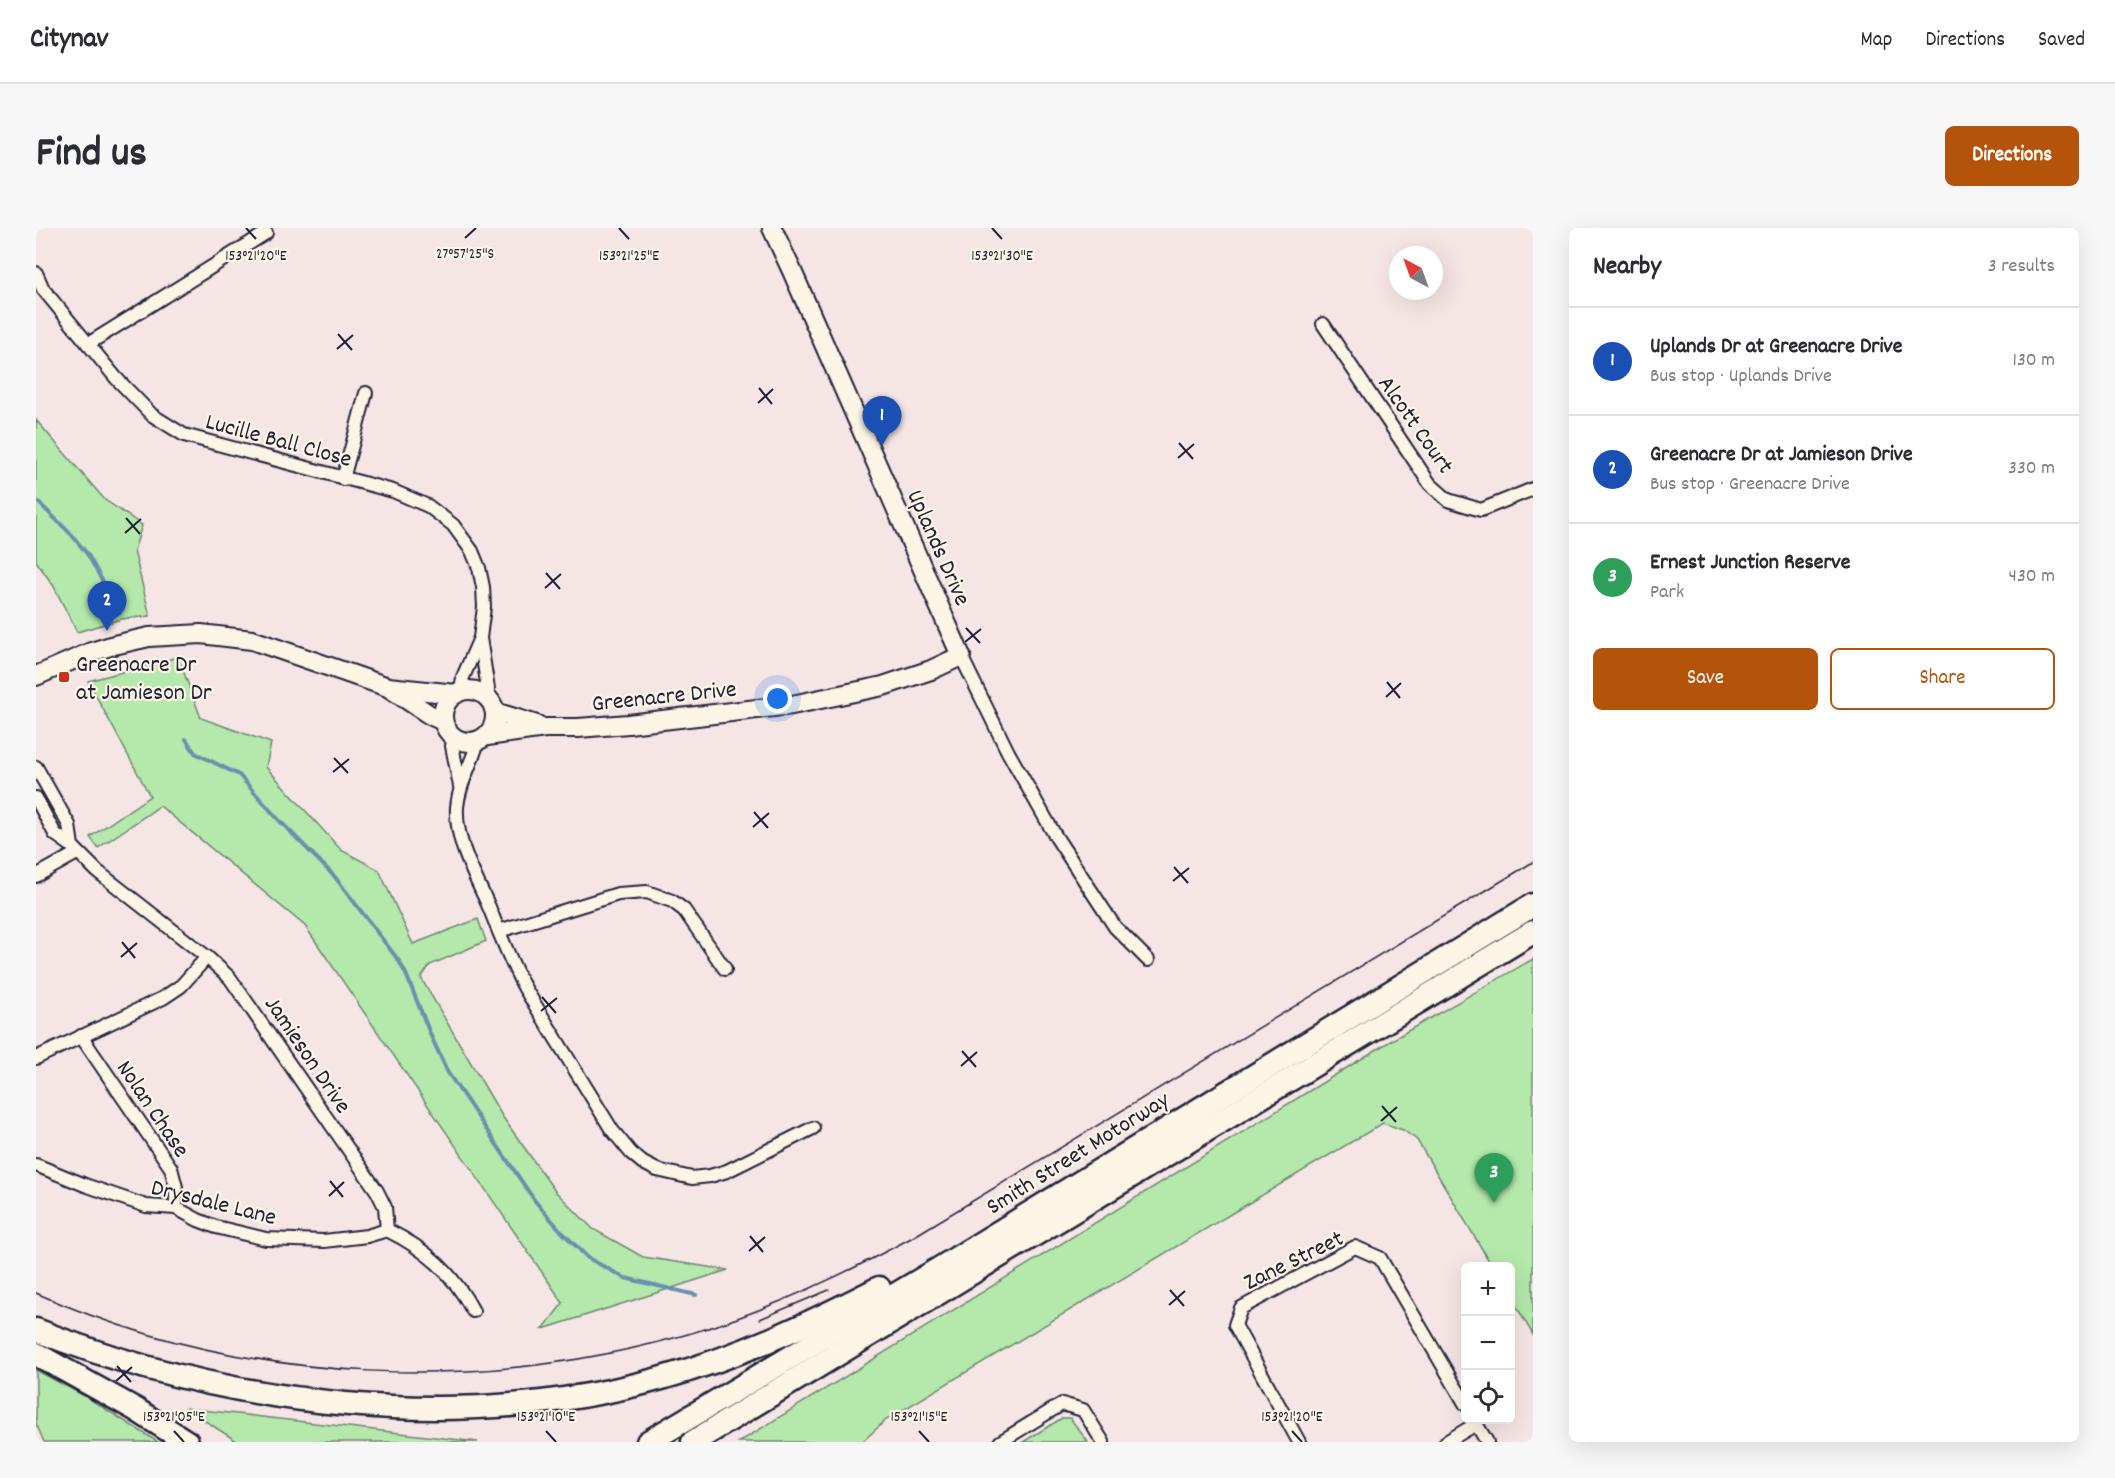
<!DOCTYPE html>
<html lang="en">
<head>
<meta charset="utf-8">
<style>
	:root { --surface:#fff; --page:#f7f7f7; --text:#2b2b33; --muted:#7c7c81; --line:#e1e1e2; --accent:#b45309 }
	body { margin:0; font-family:Dekko,sans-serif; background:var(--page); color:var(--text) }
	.controls { position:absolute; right:18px; bottom:18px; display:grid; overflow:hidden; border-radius:9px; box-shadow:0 6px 24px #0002 }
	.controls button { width:54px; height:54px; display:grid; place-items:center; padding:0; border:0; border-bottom:2px solid var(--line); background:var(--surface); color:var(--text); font:30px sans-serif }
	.compass { position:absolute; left:1353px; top:18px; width:54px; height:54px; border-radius:50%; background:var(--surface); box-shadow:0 6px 24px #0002; rotate:319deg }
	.you { position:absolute; left:742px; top:471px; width:21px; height:21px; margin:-15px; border:4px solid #fff; border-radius:50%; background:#1a73e8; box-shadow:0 0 0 9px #1a73e833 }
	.badge { display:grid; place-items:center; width:39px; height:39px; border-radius:50%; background:var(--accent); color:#fff; font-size:20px; font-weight:700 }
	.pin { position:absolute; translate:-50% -50px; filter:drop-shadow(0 2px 3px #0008) }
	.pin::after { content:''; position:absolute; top:32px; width:21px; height:18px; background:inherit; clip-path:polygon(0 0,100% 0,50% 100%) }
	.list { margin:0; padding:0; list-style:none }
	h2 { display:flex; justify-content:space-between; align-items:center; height:78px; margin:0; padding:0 24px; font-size:26px }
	h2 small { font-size:20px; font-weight:400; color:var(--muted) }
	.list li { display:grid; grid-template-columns:39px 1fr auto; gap:18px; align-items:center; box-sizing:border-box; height:108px; padding:0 24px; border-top:2px solid var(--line) }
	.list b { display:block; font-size:22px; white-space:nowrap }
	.list p { margin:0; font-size:20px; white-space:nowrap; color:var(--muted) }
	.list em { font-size:20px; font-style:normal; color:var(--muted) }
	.actions { display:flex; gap:12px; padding:18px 24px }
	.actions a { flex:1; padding:14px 0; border:2px solid var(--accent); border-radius:9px; text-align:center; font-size:21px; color:var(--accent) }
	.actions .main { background:var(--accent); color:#fff }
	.icon { flex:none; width:33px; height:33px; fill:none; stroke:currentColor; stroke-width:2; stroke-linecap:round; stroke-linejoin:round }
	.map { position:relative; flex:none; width:1497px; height:1214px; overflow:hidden; border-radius:9px }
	header { display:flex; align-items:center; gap:36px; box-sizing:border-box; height:84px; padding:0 30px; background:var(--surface); border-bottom:2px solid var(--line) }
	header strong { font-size:28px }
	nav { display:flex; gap:33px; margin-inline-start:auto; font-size:21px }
	.intro { display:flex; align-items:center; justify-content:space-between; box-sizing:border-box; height:144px; padding:0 36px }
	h1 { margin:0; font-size:42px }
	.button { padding:15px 27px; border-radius:9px; background:var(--accent); color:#fff; font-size:21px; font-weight:700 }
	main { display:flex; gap:36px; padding:0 36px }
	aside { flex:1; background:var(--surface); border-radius:9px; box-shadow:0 6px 24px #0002 }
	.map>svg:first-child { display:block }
	.green { fill:#b4e9ab; stroke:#6b8673; stroke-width:1.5 }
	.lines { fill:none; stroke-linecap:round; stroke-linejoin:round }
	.stream { stroke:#6990ae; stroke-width:4 }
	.street-casing { stroke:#22223b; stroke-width:16 }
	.secondary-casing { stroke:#22223b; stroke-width:22 }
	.highway-casing { stroke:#22223b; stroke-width:27 }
	.street { stroke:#fcf5e5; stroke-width:12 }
	.secondary { stroke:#fcf5e5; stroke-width:18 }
	.highway { stroke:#fcf5e5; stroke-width:22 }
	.tram { stroke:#22223b; stroke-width:1.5 }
	.ticks { fill:none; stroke:#22223b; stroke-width:2 }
	.poi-dot { fill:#c8321e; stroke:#fcf5e5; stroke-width:2 }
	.labels { text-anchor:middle; stroke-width:4.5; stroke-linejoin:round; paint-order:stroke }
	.street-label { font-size:24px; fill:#22223b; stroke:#fcf5e5 }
	.poi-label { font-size:24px; fill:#22223b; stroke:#fcf5e5; text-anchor:start }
	.ticks-label { font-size:15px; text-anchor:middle; fill:#22223b; stroke:#fcf5e5; stroke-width:4.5; stroke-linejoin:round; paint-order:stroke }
</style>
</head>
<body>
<header>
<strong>Citynav</strong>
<nav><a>Map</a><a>Directions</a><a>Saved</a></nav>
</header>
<div class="intro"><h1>Find us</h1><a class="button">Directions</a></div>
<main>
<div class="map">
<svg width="1497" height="1214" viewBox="0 0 1497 1214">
	<rect width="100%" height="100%" fill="#f6e5e5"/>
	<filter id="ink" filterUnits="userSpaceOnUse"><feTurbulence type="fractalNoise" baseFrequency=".0167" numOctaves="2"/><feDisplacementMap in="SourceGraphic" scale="12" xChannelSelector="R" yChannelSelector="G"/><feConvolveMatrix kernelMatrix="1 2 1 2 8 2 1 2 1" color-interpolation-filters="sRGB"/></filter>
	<g filter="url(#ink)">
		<g class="green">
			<path d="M0,192l69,80 37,25 -8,26 16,65 -29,3 -44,13 -24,-47 -17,-24z"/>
			<path d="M142,429l23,61 70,25 -5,24 75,83 38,20 34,74 65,-25 8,22 -56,24 -9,13 81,138 53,75 38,38 50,28 85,13 -185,59 20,-26 -258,-377 -145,-120 -62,42 -8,-11 60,-41 -62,-115z"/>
			<path d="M1497,731v376l-22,-38 -1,-31h-18l-75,-126 -14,-10 -20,-7 -497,297 -24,22h-123l653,-402z"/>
			<path d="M0,1142l52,28 70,44h-114l-8,-19z"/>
			<path d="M149,1180l293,34h-240z"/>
			<path d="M1026,1190h8l18,24h-65z"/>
		</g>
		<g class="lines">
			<g class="stream">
				<path d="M0,272l35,34 17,21 31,56"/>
				<path d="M150,511l9,14 44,22 38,43 58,59 64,84 7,13 25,62 17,37 87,128 27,31 26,26 37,20 71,17"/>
			</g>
			<g class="street-casing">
				<g id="street">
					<path d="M0,45l7,16 73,89 36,37 32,20 209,56 35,15 25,19 19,26 7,17 4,19 1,20 -4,31 8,51 -1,8"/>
					<path d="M1287,96l107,160 18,16 33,10 52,-21"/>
					<path d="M52,116l178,-111"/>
					<path d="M307,251l23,-86"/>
					<path d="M925,428l47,96 48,85 59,90 33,33"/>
					<path d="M425,463l2,-14 17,-39"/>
					<path d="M418,510l-2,8 8,40"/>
					<path d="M442,513c-6,23 -19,42 -21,66 -2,35 18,68 32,100 11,27 21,54 35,80l88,143 19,23 12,10 14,7 35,8 18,-2 17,-5 86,-43"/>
					<path d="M0,539l33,58 3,21"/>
					<path d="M0,570l19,36 17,12 25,25 110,86 23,21 147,213 8,16 2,23c39,19 66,43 86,81"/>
					<path d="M0,648l41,-23"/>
					<path d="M463,703l119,-37 29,-2 25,9 12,9 41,59"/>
					<path d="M45,808l90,132 5,19v21"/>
					<path d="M0,830l127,-60 18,-12 26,-29"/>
					<path d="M0,937l49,20 61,21 30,2 22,12 18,7 50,12 58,2 43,-5 20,-6"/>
					<path d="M1438,1192l13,22"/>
					<path d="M964,1214l62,-38 21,6 20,32"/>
					<path d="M1263,1214l-64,-117 6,-17 114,-61 25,11 86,147"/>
					<path d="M1410,1214l30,-18"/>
				</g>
			</g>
			<g class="secondary-casing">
				<g id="secondary">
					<path d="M0,448l55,-24 23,-7 35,-8 52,-3 51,6 136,47 68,7"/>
					<path d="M352,459l42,28 13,6"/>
					<circle cx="433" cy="488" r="26"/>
					<path d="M459,484l42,13"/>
					<path d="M451,508l58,-8h33l50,-4 164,-19 91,-19 48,-16 30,-14 -169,-385 -20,-43"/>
				</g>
			</g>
			<g class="highway-casing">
				<g id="highway">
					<path d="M0,1102c192,76 425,105 626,48 76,-21 147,-54 217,-90"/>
					<path d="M0,1126l99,55 52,33"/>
					<path d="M612,1214l289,-172 596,-365"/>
					<path d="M657,1214l840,-510"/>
				</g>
			</g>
			<use href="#street" class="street"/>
			<use href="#secondary" class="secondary"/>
			<use href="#highway" class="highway"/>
			<g class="tram">
				<path d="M0,1065c208,93 455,103 672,35 72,-23 139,-55 205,-91l620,-375"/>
				<path d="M724,1091l69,-29"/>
			</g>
		</g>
	</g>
	<path class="ticks" d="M210,0l10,11M583,0l10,11M956,0l10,11M429,10l11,-10M302,106l14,16M301,121l16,-14M723,160l13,16M722,175l15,-14M1143,215l14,16M1142,230l16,-14M90,290l14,16M89,305l16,-14M510,345l14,16M509,360l16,-14M930,400l14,15M929,414l16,-13M1351,454l13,16M1350,469l15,-14M298,530l14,15M297,544l16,-13M718,584l14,16M717,599l16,-14M1138,639l14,16M1137,653l16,-13M86,714l13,16M85,729l16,-14M506,769l14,16M505,783l16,-13M926,823l14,16M925,838l16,-14M1346,878l14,16M1345,893l16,-14M294,953l13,16M293,968l15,-14M714,1008l13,16M713,1023l16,-14M1134,1062l14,16M1133,1077l16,-14M81,1138l14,16M80,1153l16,-14M138,1203l10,11M510,1203l10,11M883,1203l10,11M1256,1203l10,11"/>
	<rect class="poi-dot" x="22" y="443" width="12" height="12" rx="3"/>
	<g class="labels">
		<g class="street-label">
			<text transform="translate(1381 196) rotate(55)" y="8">Alcott Court</text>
			<text transform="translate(243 211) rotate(15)" y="8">Lucille Ball Close</text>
			<text transform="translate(904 319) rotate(66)" y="8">Uplands Drive</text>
			<text transform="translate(628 467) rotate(-6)" y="8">Greenacre Drive</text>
			<text transform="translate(273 826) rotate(56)" y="8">Jamieson Drive</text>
			<text transform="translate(118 880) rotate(56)" y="8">Nolan Chase</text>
			<text transform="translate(1041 924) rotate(-32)" y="8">Smith Street Motorway</text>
			<text transform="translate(178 973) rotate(14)" y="8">Drysdale Lane</text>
			<text transform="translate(1257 1031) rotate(-26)" y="8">Zane Street</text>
		</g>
		<g class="poi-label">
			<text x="40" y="443">Greenacre Dr<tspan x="40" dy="28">at Jamieson Dr</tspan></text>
		</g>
	</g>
	<g class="ticks-label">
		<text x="429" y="30">27°57'25"S</text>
		<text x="220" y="32">153°21'20"E</text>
		<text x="593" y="32">153°21'25"E</text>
		<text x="966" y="32">153°21'30"E</text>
		<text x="138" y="1193">153°21'05"E</text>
		<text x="510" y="1193">153°21'10"E</text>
		<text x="883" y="1193">153°21'15"E</text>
		<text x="1256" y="1193">153°21'20"E</text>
	</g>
</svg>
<div class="controls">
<button>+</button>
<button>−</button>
<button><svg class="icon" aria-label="locate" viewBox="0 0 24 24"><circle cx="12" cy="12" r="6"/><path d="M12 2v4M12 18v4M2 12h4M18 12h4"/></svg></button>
</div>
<svg class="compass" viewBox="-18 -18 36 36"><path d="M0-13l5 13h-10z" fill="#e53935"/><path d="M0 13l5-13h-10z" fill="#7c7c81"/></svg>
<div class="you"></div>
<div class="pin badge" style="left:846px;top:218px;background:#1a4fb4">1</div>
<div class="pin badge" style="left:71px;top:403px;background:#1a4fb4">2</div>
<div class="pin badge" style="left:1458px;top:975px;background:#2e9e5b">3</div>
</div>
<aside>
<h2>Nearby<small>3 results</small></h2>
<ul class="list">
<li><span class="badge" style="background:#1a4fb4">1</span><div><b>Uplands Dr at Greenacre Drive</b><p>Bus stop · Uplands Drive</p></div><em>130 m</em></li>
<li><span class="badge" style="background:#1a4fb4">2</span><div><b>Greenacre Dr at Jamieson Drive</b><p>Bus stop · Greenacre Drive</p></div><em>330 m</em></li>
<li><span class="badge" style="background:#2e9e5b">3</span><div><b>Ernest Junction Reserve</b><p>Park</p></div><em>430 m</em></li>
</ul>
<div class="actions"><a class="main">Save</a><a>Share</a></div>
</aside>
</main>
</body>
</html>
